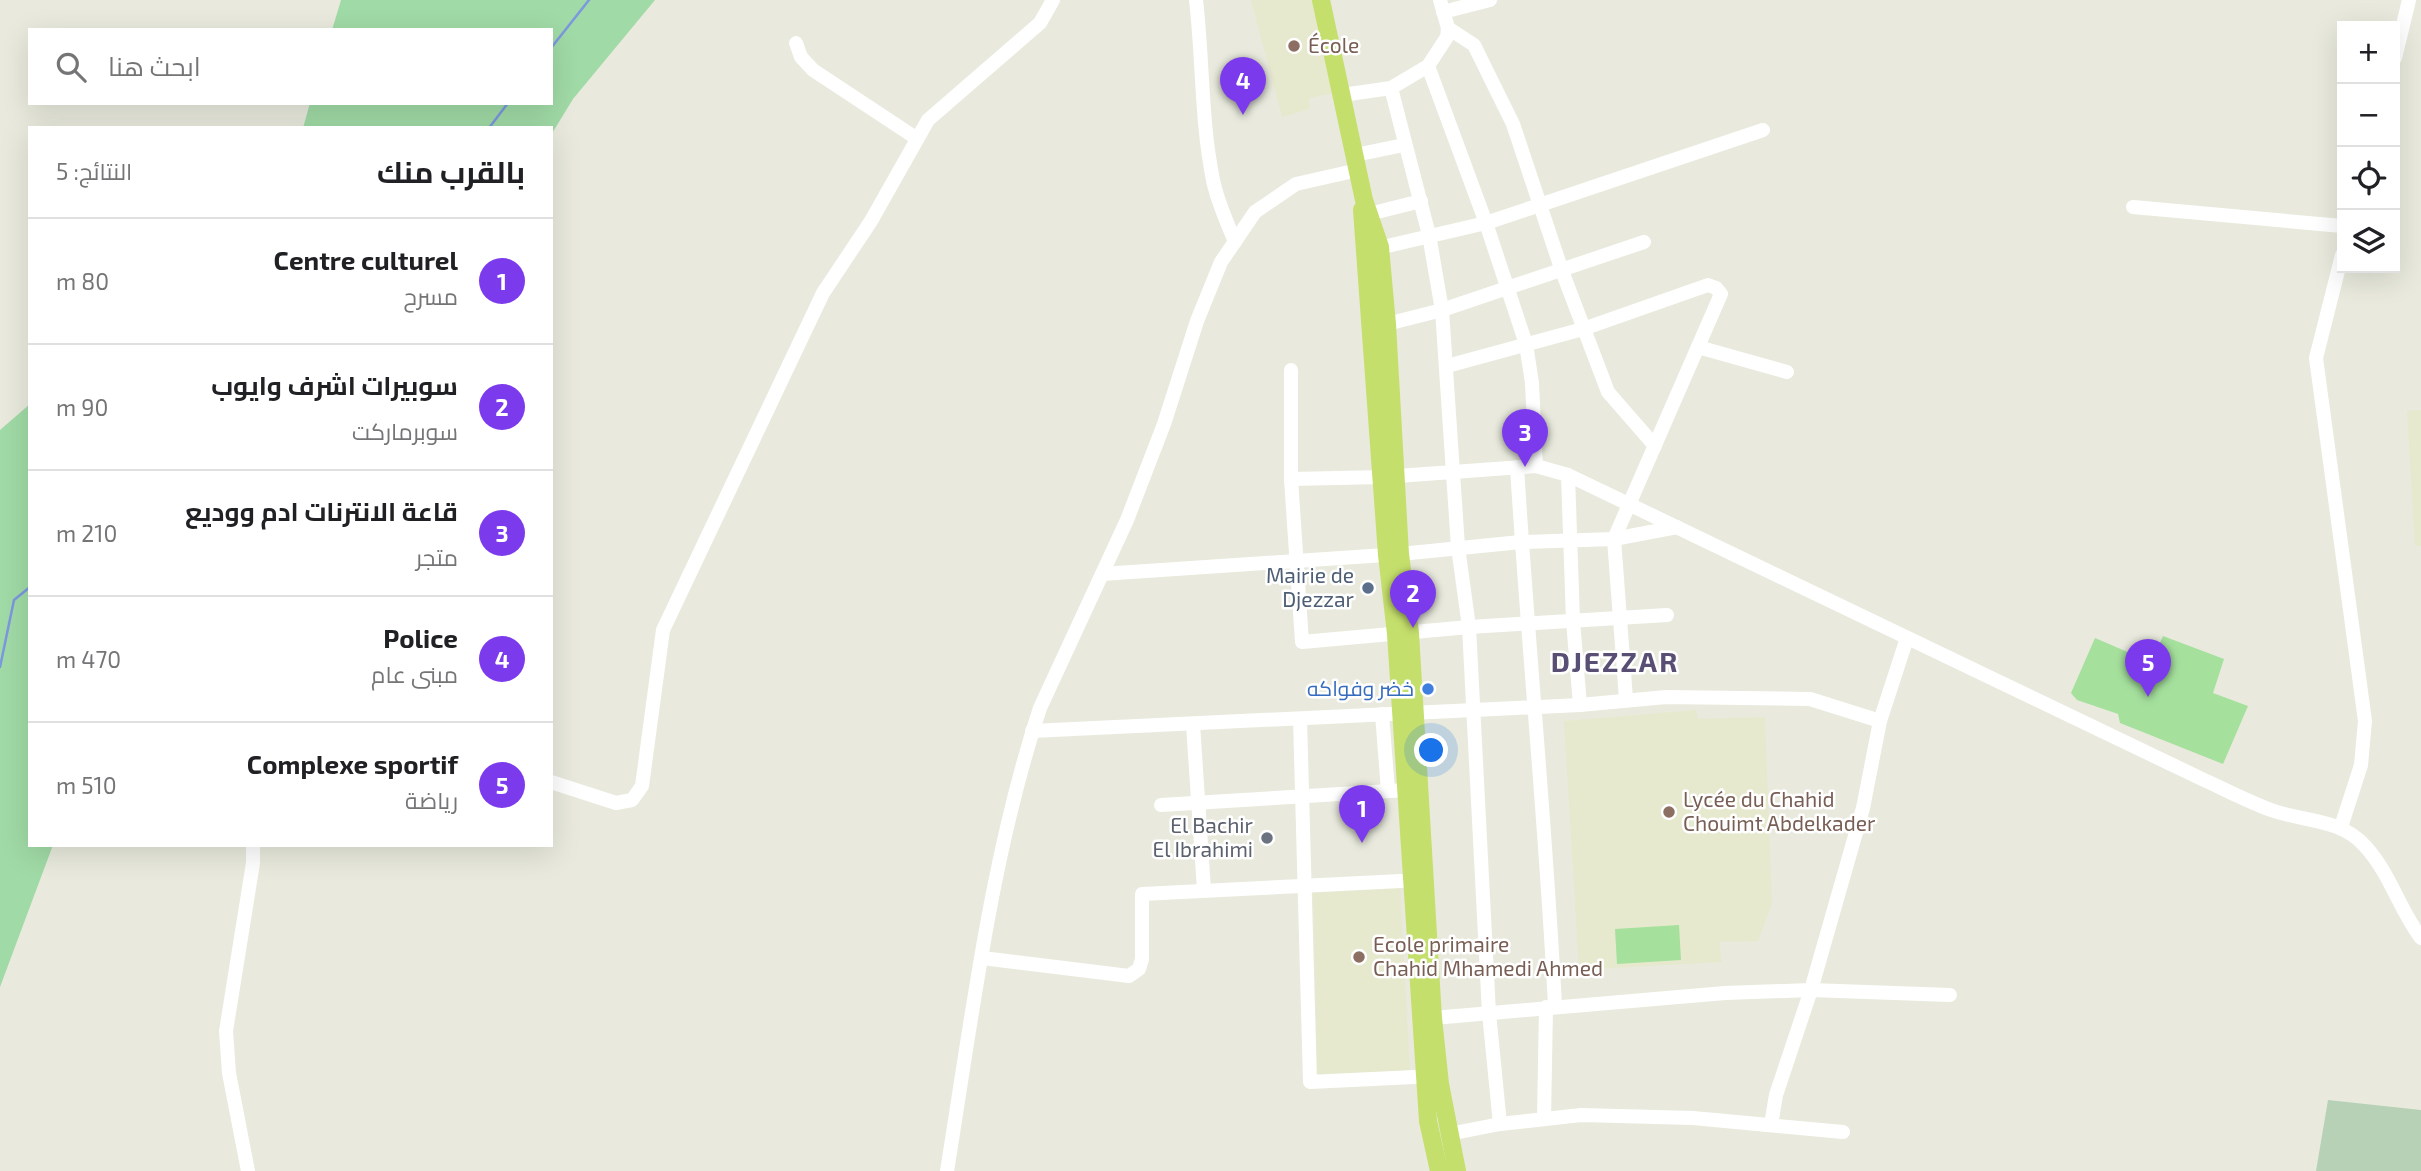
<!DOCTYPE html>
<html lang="ar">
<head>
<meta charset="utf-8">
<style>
	:root { --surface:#fff; --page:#f6f6f6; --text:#202124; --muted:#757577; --line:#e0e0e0; --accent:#7c3aed }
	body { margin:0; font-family:"Exo 2",Cairo,sans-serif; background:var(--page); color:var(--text); direction:rtl }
	.controls { position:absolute; right:21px; top:21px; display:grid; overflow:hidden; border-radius:0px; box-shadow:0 7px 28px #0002 }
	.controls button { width:63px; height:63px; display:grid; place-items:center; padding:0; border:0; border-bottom:2px solid var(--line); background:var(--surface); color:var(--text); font:35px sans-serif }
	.you { position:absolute; left:1432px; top:751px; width:24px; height:24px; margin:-18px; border:5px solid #fff; border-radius:50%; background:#1a73e8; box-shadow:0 0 0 10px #1a73e833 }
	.badge { display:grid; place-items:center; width:46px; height:46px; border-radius:50%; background:var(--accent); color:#fff; font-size:23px; font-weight:700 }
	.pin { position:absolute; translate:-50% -58px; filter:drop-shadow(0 2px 4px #0008) }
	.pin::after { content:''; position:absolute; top:37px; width:24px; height:21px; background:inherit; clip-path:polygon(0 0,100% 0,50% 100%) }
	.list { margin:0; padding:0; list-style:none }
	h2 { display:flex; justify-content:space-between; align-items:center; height:91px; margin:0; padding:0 28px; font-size:30px }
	h2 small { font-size:23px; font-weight:400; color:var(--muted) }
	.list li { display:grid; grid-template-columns:46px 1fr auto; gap:21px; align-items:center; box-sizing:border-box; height:126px; padding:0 28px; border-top:2px solid var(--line) }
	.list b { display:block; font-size:26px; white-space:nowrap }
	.list p { margin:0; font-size:23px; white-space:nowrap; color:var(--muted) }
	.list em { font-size:23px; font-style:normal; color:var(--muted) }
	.icon { flex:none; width:38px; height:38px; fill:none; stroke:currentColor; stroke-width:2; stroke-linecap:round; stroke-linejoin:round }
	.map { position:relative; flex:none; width:2421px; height:1171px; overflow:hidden; direction:ltr }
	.search { position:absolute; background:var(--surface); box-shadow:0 7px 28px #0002; left:28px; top:28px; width:525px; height:77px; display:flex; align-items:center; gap:18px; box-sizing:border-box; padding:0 24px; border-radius:0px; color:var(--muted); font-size:26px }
	.panel { position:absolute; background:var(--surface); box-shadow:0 7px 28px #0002; left:28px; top:126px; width:525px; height:721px; border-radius:0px; direction:rtl }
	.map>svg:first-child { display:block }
	.education { fill:#e6e9ce }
	.green { fill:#a0daa6 }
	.cemetery { fill:#b7d1b6 }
	.pitch { fill:#a5e09d }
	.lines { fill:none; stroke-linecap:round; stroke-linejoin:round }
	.stream { stroke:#7c98df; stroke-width:2.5 }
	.minor { stroke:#fff; stroke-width:14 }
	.major { stroke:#c5df6c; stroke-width:18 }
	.education-dot { fill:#8d6e63; stroke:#fff; stroke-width:2.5 }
	.service-dot { fill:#5c6f8a; stroke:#fff; stroke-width:2.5 }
	.shop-dot { fill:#3f7fe0; stroke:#fff; stroke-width:2.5 }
	.worship-dot { fill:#6b7280; stroke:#fff; stroke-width:2.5 }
	.labels { text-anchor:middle; stroke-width:5; stroke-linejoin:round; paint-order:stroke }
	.education-label { font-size:21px; fill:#785e54; stroke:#fff; text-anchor:start }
	.service-label { font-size:21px; fill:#4e5e75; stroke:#fff; text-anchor:end }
	.shop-label { font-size:21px; fill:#366cbe; stroke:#fff; text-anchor:end }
	.worship-label { font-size:21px; fill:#5b616d; stroke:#fff; text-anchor:end }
	.district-label { font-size:28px; font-weight:bold; letter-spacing:2px; fill:#594f74; stroke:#fff }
</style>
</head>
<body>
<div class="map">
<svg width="2421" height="1171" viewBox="0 0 2421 1171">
	<rect width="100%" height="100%" fill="#e9eadd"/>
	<g class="education">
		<path d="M1251,0h61l23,93 -26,5 1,11 -28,8z"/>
		<path d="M2421,410v136h-6l-8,-135z"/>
		<path d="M1696,710l2,9 67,-2 7,186 -14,38 -39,1 3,20 -143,8 -15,-249z"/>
		<path d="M1400,888l10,183 -93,3 -4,-181z"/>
	</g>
	<g class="green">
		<path d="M341,0h314l-82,99 -22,36v-7h-248l7,-25h241v-73h-219z"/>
		<path d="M30,404v441h23l-53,142v-557z"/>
	</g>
	<path class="cemetery" d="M2328,1100l93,10v61h-105z"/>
	<g class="pitch">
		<path d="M2163,636l61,23 -11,34 35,13 -25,58 -103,-41 -2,-9 -41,-14 -6,-7 24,-55 35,15 -5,9 23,8z"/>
		<path d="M1679,925l2,35 -64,4 -2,-35z"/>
	</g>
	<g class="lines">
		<g class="stream">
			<path d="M551,48l38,-48"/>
			<path d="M489,128l19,-25"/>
			<path d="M0,667l14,-67 16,-13"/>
		</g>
		<g class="minor">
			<path d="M1196,0c7,60 5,121 17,180 4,21 14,42 22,62"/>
			<path d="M1443,12l47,-12"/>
			<path d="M1448,28l26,17 39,79 49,147 46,121 47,54"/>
			<path d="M796,43l5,14 12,13 103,68"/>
			<path d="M2395,58l14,-58"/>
			<path d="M1428,66l58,157 40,121 6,39 4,83"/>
			<path d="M1391,88l38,147 13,75 16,237 11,80 20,386 11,111 -51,10"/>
			<path d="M1342,95l49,-7 37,-22 19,-29 1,-9 -8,-28"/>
			<path d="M1355,155l49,-10"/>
			<path d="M2133,207l209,19"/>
			<path d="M1361,216l60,-15"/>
			<path d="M1370,250l116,-27 277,-93"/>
			<path d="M1379,326l63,-16 202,-68"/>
			<path d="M1698,347l89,25"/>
			<path d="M1447,366l136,-37 125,-44 8,3 5,6 -107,245 12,160"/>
			<path d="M1291,370v109l11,163 167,-15 198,-12"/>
			<path d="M1517,467c11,180 29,359 38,539"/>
			<path d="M1568,475l5,146 7,84"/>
			<path d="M1291,479l92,-2 153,-11 32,9 634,304c22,10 45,22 69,31 33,12 69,8 94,36 25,27 34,63 56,92"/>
			<path d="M1102,574l298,-20 121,-12 93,-3 63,-12"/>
			<path d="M1382,714l6,77"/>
			<path d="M1300,719l10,363 125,-6"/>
			<path d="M1193,724l11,166"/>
			<path d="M1032,731l548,-26 86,-8 144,2 70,22"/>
			<path d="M551,782l65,21 16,-3 10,-14 21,-156 160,-337 48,-72 57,-101 112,-97 13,-23"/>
			<path d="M1161,805l245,-15"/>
			<path d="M2341,827l20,-62 4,-44 -49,-363 26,-103"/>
			<path d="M982,958l147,18 10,-7 3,-10v-65l279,-14"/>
			<path d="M1433,1018l292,-25 86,-3 139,5"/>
			<path d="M1544,1119l2,-112"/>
			<path d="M1500,1124l81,-9 112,3 150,14"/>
			<path d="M1771,1125l5,-30 35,-105 52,-182 17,-87 27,-83"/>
			<path d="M248,1171l-19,-98 -3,-42 27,-168v-18"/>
			<path d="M947,1171c25,-154 44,-314 93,-463l87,-188 37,-96 33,-103 24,-59 34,-50 41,-28 62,-14"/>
		</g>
		<g class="major">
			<path d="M1321,0l43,200 16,47 7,77 13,230 10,79 23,385 7,66 17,87"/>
			<path d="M1362,210l25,345 9,79 32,487 11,50"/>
		</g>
	</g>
	<g class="education-dot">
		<circle cx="1294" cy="46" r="7"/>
		<circle cx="1669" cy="812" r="7"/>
		<circle cx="1359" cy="957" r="7"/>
	</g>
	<circle class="service-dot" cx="1368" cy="588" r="7"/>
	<circle class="shop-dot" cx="1428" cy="689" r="7"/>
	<circle class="worship-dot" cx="1267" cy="838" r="7"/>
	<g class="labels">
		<g class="education-label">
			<text x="1308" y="53">École</text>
			<text x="1683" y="807">Lycée du Chahid<tspan x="1683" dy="24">Chouimt Abdelkader</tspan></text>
			<text x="1373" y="952">Ecole primaire<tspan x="1373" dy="24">Chahid Mhamedi Ahmed</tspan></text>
		</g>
		<g class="service-label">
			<text x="1354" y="583">Mairie de<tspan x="1354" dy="24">Djezzar</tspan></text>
		</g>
		<g class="shop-label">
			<text x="1414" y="696">خضر وفواكه</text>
		</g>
		<g class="worship-label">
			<text x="1253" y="833">El Bachir<tspan x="1253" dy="24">El Ibrahimi</tspan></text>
		</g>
		<g class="district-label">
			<text x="1615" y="672">DJEZZAR</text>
		</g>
	</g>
</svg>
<div class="controls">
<button>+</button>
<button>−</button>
<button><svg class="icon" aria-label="locate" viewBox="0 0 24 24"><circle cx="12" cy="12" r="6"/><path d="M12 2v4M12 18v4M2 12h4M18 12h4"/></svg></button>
<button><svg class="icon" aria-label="layers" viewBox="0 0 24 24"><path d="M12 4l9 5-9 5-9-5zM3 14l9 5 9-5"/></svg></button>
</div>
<div class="you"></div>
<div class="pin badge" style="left:1362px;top:843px">1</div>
<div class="pin badge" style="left:1413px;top:628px">2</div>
<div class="pin badge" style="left:1525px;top:467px">3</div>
<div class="pin badge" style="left:1243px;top:115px">4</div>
<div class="pin badge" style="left:2148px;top:697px">5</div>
<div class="search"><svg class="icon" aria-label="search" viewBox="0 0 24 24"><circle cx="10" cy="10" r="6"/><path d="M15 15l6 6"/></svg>ابحث هنا</div>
<section class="panel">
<h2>بالقرب منك<small>النتائج: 5</small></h2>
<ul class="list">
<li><span class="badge">1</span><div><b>Centre culturel</b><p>مسرح</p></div><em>80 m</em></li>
<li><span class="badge">2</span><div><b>سوبيرات اشرف وايوب</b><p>سوبرماركت</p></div><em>90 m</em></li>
<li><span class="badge">3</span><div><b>قاعة الانترنات ادم ووديع</b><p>متجر</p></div><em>210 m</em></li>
<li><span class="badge">4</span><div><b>Police</b><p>مبنى عام</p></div><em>470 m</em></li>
<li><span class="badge">5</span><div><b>Complexe sportif</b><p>رياضة</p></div><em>510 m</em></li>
</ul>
</section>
</div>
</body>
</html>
